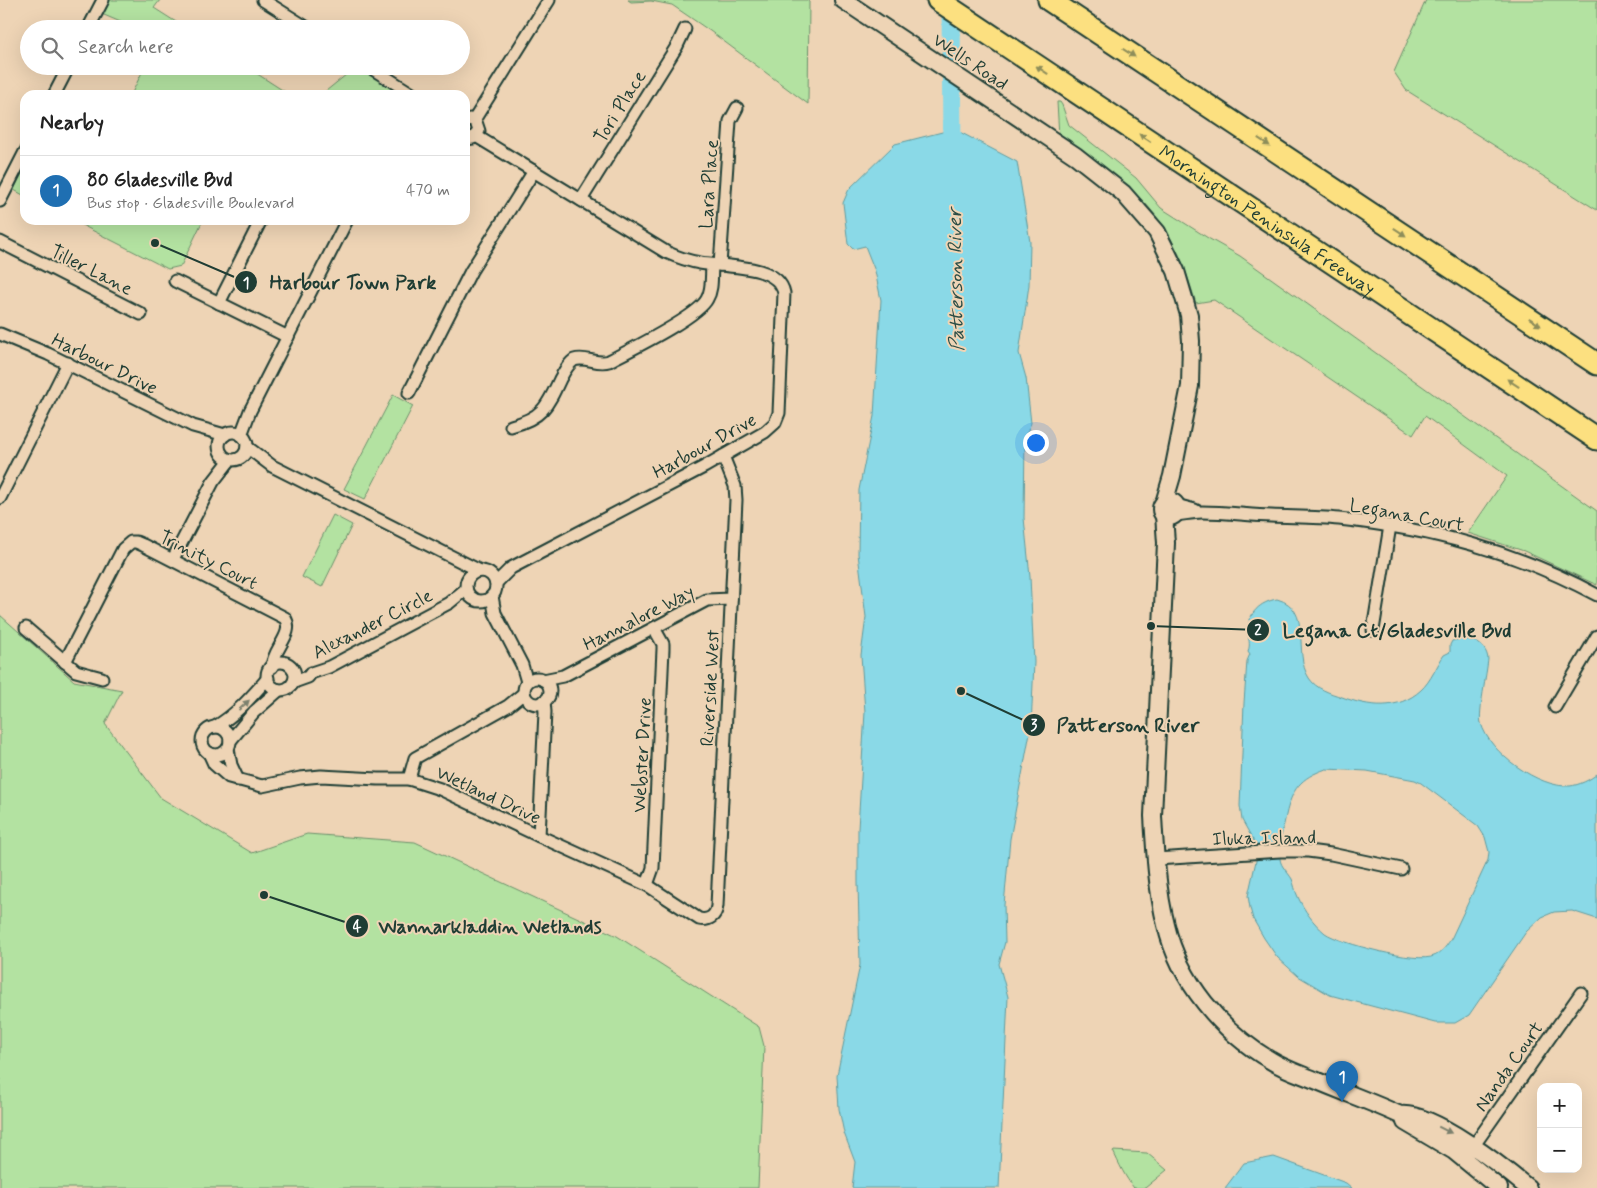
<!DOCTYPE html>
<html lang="en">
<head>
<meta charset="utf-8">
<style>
	:root { --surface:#fff; --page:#f6f6f6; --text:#222; --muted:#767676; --line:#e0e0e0; --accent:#1f6fb2 }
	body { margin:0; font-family:Mynerve,sans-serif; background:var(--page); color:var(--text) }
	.controls { position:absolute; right:15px; bottom:15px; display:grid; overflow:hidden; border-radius:10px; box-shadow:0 5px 20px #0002 }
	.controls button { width:45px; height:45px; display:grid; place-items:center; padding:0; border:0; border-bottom:1px solid var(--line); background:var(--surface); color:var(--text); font:25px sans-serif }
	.you { position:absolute; left:1035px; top:442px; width:18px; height:18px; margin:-12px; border:4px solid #fff; border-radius:50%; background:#1a73e8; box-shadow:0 0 0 8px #1a73e833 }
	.badge { display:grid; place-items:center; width:32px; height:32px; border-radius:50%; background:var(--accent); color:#fff; font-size:16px; font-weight:700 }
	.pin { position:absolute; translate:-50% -41px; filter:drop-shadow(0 1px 2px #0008) }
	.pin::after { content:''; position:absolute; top:26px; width:18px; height:15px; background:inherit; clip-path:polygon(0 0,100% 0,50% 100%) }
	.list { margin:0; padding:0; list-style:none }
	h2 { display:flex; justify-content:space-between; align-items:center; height:65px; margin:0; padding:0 20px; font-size:21px }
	h2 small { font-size:16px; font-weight:400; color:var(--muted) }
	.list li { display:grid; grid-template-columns:32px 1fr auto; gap:15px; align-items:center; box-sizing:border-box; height:70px; padding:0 20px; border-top:1px solid var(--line) }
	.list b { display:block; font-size:19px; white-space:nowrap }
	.list p { margin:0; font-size:16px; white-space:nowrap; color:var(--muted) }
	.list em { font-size:16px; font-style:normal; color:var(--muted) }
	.icon { flex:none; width:28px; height:28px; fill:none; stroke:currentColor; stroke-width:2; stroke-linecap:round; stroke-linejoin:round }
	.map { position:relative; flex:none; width:1597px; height:1188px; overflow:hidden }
	.search { position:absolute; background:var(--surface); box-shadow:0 5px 20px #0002; left:20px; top:20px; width:450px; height:55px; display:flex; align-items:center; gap:12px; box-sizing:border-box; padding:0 18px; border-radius:28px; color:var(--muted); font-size:19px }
	.panel { position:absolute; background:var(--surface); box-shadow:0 5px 20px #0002; left:20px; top:90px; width:450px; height:135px; border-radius:15px }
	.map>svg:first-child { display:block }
	.green { fill:#b3e2a1; stroke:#69906a }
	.water { fill:#8ad9e7; stroke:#5f9b9f; fill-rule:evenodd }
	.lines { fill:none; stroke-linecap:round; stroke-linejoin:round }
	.river { stroke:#8ad9e7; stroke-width:19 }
	.minor-casing { stroke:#1f3d34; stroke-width:15 }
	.secondary-casing { stroke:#1f3d34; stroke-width:20 }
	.motorway-casing { stroke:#1f3d34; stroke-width:25 }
	.minor { stroke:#eed4b5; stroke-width:11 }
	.secondary { stroke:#eed4b5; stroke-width:16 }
	.motorway { stroke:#fce080; stroke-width:21 }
	.oneway { fill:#8e8e5a }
	.oneway2 { fill:#7c816e }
	.labels { text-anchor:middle; stroke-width:4; stroke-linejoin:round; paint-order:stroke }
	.street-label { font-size:19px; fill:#1f3d34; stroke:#eed4b5 }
	.water-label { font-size:20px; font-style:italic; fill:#2a4d46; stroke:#eed4b5 }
	.leader { fill:none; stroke:#1f3d34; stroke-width:2 }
	.callout-dot { fill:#1f3d34; stroke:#eed4b5; stroke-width:2 }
	.mark-label { font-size:15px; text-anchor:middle; font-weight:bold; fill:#fff }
	.callout-label { font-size:20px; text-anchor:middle; font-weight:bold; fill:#1f3d34; stroke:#eed4b5; stroke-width:4; stroke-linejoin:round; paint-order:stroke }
</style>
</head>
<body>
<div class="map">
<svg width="1597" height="1188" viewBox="0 0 1597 1188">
	<rect width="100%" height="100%" fill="#eed4b5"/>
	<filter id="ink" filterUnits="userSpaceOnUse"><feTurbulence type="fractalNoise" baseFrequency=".02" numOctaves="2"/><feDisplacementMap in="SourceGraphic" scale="10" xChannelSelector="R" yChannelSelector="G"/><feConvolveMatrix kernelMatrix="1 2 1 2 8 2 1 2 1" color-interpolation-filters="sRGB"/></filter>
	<g filter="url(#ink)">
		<g class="green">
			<path d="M106,0h54l-6,8 33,21h-50l-40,-17z"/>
			<path d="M628,0h179l2,2 -1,102 -98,-73 -38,-26 -21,-4 -20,1z"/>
			<path d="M1426,0h171v210l-191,-120 -12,-18z"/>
			<path d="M145,66h100l45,29h-159z"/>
			<path d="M357,66h3l36,24 1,5h-76z"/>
			<path d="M1057,102h3l2,3 7,20 67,53 25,30 47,30 32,18 357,255v74l-73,-34 -56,-18 39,-57 -82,-60 -12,19 -199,-135 -18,3c-8,-25 -16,-52 -31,-74 -26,-41 -67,-66 -106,-93z"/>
			<path d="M25,164v32l-11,-6z"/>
			<path d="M72,220h131l-22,46 -13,3z"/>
			<path d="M393,395l20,11 -48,93 -21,-10z"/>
			<path d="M333,515l19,10 -30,62 -20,-10z"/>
			<path d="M0,615l74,66 48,9 -17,34 56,74 91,55 55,-19 108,8 202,94 142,91 5,19 -6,142h-758z"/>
			<path d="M1113,1151l34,2 20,17 -22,18h-11c-9,-11 -15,-24 -21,-37z"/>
		</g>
		<g class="water">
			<path d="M954,129l63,33 13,80 -1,43 -10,68 7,25 5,45 -6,14 -1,81 6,59 4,85 -3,65 -21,112 -6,66 1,37 -6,22 9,33 -9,191h-147l3,-26 -11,-29 -5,-24 -2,-34 23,-110 -2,-82v-54l7,-117 -4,-57 5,-38 -8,-63 1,-64 15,-74 7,-116 -6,-29 -10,-25 -12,3 -5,-5 -5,-41 6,-14 46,-45z"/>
			<path d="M1277,599c37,10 15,53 32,79 7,11 21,15 33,19 27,10 56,14 79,-7 10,-9 16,-25 23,-35l6,-3v-7l2,-4c16,-5 34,1 36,18 -1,13 -10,55 -7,64 8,30 58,65 89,63 9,-1 20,-6 27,-12v145l-25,-8 -18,1 -12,5 -16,15 -57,83 -14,8h-20l-105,-28 -32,-19 -21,-19 -13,-19 -11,-19 -3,-11 -2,-12 8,-35v-16l-14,-25 -2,-14 4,-103 3,-42 3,-7 -2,-3c3,-7 0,-12 0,-20 0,-18 12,-29 29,-32zM1326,769l41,2 48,9 6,3 57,43 7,11 4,15 -1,8 -36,77c-4,7 -10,16 -18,19 -16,8 -95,-13 -109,-23 -12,-10 -21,-23 -27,-36 -3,-6 -4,-13 -6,-18 -4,-7 -11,-12 -12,-20 -2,-15 3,-29 6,-44 6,-26 14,-37 40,-46z"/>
			<path d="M1274,1157l72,26 6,5h-127l19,-25z"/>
		</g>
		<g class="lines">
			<path class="river" d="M951,0l1,154"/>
			<g class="minor-casing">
				<g id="minor">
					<path d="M263,0l46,29"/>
					<path d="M88,29l15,-29"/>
					<path d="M368,66l46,29"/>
					<path d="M54,95l15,-29"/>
					<path d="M465,120l5,-1 6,3 3,9 -6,7 -8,1"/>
					<path d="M474,120l75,-120"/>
					<path d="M476,136l190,116c11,5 22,9 34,11 23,4 78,0 84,30l-5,120 -4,10 -10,9 -61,35 -193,101 -15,15"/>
					<path d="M581,200l96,-154 8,-17"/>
					<path d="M0,201l25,-49"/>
					<path d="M0,242l141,72"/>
					<path d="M720,265l10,-144 7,-13"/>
					<path d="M175,281l113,56"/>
					<path d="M219,303l42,-83"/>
					<path d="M0,334l48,20 145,72 32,9"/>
					<path d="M409,393l62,-122 63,-100"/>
					<path d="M511,426c31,-8 36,-19 49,-47 4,-7 7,-14 14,-19 12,-4 23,5 35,1 21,-11 89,-44 98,-62 6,-10 4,-23 5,-34"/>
					<circle cx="233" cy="446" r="14"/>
					<path d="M241,435l9,-24 97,-191"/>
					<path d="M247,447l25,19 208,105"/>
					<path d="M0,498l68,-135"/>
					<path d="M1176,505l19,5"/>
					<path d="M1176,515c9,-1 18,-3 26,-3 23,0 46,3 69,4 23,1 46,1 68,3 93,10 176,32 258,76"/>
					<path d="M173,559l40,-77 17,-22"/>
					<circle cx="481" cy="586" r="15"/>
					<path d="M492,596l3,17 27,52 5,17"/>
					<path d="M26,628l50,43 26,7"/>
					<path d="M1373,630l17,-104"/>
					<path d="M65,662l58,-113 8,-7h5l7,3 142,73c10,16 -12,30 -13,49"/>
					<circle cx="281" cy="676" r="14"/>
					<circle cx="537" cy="691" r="13"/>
					<path d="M543,680l20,-4 144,-76 24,-1"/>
					<path d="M294,682l14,-5 3,-4 18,-6 120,-64 17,-14"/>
					<path d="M1555,707l42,-71"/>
					<circle cx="216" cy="741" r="14"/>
					<path d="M215,727c22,-13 36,-30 53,-49"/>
					<path d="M230,741l24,-29 25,-22"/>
					<path d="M228,749l3,16 7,15"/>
					<path d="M209,753l5,11 15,13 33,9 38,-8 21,-2 57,3h31l31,10 99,47 108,49 52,34c10,2 17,-3 18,-13l19,-406 -1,-14 -12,-30"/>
					<path d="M409,779l6,-21 93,-52 16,-13"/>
					<path d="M539,836l6,-124 -1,-11"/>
					<path d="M1156,859l124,-8h28l23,3 70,15"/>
					<path d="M647,885l6,-17 10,-219v-5l-9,-16"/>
					<path d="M1470,1151l111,-158"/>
				</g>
			</g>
			<g class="secondary-casing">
				<g id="secondary">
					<path d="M843,0l233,156 47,37 34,39 19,39 13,44 2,26 -1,45 -18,90 -8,27"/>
					<circle cx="1169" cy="509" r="8"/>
					<path d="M1164,515l2,28 -13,273c2,36 4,74 13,109 13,56 55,106 104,135 14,9 30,14 45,20 28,12 57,22 85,35 32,-4 103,52 128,73"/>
					<path d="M1405,1122l49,29 45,37"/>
				</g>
			</g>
			<g class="motorway-casing">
				<g id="motorway">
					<path id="s1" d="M938,0l659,439"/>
					<path d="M1049,0l548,364"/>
				</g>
			</g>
			<use href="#minor" class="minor"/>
			<use href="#secondary" class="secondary"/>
			<use href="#motorway" class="motorway"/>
		</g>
		<defs><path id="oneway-solid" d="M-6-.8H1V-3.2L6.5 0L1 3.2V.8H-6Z" transform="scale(1.25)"/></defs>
		<g class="oneway">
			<use href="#oneway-solid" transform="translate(1129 53) rotate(33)"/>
			<use href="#oneway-solid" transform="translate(1042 70) rotate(-146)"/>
			<use href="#oneway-solid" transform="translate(1145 138) rotate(-146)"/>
			<use href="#oneway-solid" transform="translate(1264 142) rotate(34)"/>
			<use href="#oneway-solid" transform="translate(1400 232) rotate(34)"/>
			<use href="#oneway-solid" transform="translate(1535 322) rotate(34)"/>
			<use href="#oneway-solid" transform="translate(1513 383) rotate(-146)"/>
		</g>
		<g class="oneway2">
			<use href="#oneway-solid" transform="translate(244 705) rotate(-43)"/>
			<use href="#oneway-solid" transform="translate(1445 1130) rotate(26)"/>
		</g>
	</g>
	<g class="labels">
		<g class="street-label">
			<text transform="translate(971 61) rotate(34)" y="7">Wells Road</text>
			<text transform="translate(619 106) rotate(-58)" y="7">Tori Place</text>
			<text transform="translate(708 184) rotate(-86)" y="7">Lara Place</text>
			<text dy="7" stroke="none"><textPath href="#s1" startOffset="396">Mornington Peninsula Freeway</textPath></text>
			<text transform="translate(92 269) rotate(27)" y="7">Tiller Lane</text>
			<text transform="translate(105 363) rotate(26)" y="7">Harbour Drive</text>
			<text transform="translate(704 445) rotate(-29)" y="7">Harbour Drive</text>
			<text transform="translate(1407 514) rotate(10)" y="7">Legana Court</text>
			<text transform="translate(209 559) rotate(27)" y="7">Trinity Court</text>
			<text transform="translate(638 617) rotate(-27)" y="7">Hannalore Way</text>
			<text transform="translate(372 623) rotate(-27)" y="7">Alexander Circle</text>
			<text transform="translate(709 688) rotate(-87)" y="7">Riverside West</text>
			<text transform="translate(641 755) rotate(-87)" y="7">Webster Drive</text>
			<text transform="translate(489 794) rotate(25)" y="7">Wetland Drive</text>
			<text transform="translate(1264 837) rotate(-1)" y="7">Iluka Island</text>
			<text transform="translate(1508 1066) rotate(-55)" y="7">Nanda Court</text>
		</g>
		<g class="water-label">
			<text transform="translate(955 280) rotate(-91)" y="7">Patterson River</text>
		</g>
	</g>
	<path class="leader" d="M155 243L246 282M1151 626L1258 630M961 691L1034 725M264 895L357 926"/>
	<g class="callout-dot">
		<circle cx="155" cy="243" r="5"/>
		<circle cx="1151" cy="626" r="5"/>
		<circle cx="961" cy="691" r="5"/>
		<circle cx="264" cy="895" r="5"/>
		<circle cx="246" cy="282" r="12"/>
		<circle cx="1258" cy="630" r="12"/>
		<circle cx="1034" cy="725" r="12"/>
		<circle cx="357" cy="926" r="12"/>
	</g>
	<g class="mark-label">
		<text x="246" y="288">1</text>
		<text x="1258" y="635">2</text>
		<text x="1034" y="730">3</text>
		<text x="357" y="931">4</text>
	</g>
	<g class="callout-label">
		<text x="353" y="289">Harbour Town Park</text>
		<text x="1397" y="637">Legana Ct/Gladesville Bvd</text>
		<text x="1128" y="732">Patterson River</text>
		<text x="490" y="933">Wannarkladdin Wetlands</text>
	</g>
</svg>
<div class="controls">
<button>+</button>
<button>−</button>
</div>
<div class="you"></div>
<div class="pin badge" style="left:1342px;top:1102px">1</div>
<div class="search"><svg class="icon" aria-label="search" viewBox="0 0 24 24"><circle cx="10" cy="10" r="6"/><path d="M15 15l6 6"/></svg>Search here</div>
<section class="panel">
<h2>Nearby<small></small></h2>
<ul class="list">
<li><span class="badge">1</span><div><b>80 Gladesville Bvd</b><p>Bus stop · Gladesville Boulevard</p></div><em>470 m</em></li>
</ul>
</section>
</div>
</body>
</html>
